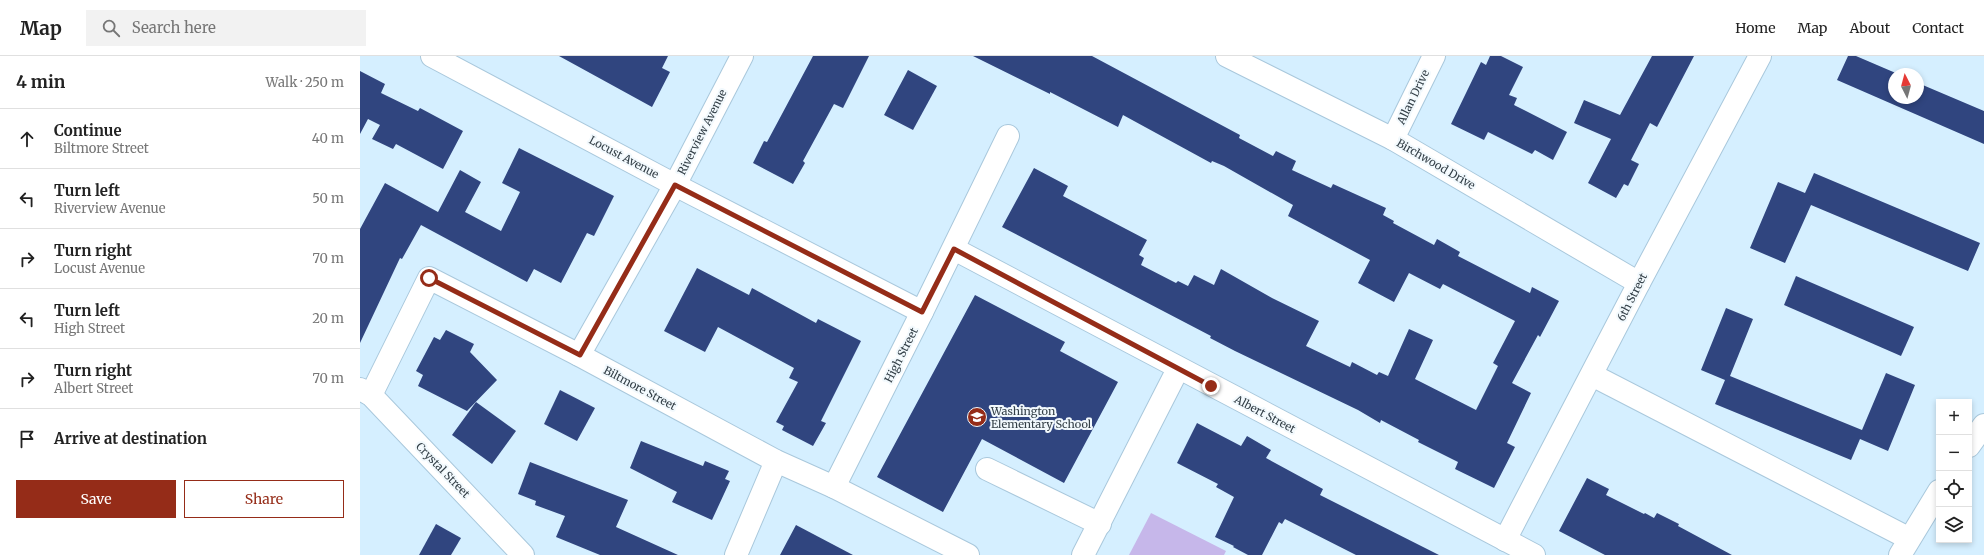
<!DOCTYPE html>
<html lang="en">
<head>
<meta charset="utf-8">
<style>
	:root { --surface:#fff; --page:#f2f2f2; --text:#222; --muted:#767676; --line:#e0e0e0; --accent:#952c18 }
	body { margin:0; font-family:Merriweather,serif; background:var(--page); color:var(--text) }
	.controls { position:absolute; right:12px; bottom:12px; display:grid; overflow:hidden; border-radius:0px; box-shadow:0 2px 6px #0003 }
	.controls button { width:36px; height:36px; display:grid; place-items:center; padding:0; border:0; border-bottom:1px solid var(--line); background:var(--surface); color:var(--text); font:20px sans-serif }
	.compass { position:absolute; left:1528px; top:12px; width:36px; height:36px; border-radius:50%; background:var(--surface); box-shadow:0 2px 6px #0003; rotate:354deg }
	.stop { position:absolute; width:12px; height:12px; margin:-9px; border:3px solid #952c18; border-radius:50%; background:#fff }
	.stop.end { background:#952c18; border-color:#fff; box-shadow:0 1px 4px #0008 }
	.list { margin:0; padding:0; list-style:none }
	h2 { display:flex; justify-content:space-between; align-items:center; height:52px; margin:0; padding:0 16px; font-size:17px }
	h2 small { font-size:13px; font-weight:400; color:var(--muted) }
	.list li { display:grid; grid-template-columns:26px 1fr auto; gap:12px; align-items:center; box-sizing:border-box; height:60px; padding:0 16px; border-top:1px solid var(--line) }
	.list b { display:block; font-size:15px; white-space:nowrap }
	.list p { margin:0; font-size:13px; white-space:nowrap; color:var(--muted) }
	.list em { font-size:13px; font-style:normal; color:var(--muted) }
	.actions { display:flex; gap:8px; padding:12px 16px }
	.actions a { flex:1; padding:9px 0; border:1px solid var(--accent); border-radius:0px; text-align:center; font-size:14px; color:var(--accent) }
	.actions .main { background:var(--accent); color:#fff }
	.icon { flex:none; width:22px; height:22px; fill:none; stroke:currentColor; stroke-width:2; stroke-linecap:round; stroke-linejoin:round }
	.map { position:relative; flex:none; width:1624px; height:499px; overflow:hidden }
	header { display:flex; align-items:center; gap:24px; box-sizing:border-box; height:56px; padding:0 20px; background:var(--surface); border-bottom:1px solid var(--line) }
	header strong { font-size:19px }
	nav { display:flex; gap:22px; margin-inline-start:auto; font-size:14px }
	.search { width:280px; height:36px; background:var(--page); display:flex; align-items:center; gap:10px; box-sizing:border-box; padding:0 14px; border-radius:0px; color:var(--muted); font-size:15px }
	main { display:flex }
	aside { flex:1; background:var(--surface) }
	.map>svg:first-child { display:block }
	.green { fill:#c6b7ea }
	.building { fill:#30457f }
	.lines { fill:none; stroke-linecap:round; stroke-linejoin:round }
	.minor-casing { stroke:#a9c8dc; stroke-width:24 }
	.minor { stroke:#fff; stroke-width:22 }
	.route { stroke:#952c18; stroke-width:5 }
	.labels { text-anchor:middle; stroke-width:4; stroke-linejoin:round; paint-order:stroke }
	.street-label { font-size:11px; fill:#323e46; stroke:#f2f9fd }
	.poi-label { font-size:11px; fill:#323e46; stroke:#f2f9fd; text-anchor:start }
</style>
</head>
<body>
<header>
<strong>Map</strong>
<div class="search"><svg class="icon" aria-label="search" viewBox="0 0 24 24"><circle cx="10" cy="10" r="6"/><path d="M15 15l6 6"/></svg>Search here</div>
<nav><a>Home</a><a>Map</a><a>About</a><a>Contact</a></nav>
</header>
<main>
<aside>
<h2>4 min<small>Walk · 250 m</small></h2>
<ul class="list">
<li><svg class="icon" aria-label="ahead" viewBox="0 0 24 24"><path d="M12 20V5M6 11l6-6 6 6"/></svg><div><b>Continue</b><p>Biltmore Street</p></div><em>40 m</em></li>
<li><svg class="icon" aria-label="left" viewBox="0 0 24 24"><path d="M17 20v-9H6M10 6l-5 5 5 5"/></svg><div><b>Turn left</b><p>Riverview Avenue</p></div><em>50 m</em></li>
<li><svg class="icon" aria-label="right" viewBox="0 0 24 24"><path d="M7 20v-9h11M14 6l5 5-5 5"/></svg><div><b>Turn right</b><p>Locust Avenue</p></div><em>70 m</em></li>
<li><svg class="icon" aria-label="left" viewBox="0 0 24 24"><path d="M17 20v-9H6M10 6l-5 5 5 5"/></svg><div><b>Turn left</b><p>High Street</p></div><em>20 m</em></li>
<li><svg class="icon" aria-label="right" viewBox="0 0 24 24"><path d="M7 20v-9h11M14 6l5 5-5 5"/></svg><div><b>Turn right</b><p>Albert Street</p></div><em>70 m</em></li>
<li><svg class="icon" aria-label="arrive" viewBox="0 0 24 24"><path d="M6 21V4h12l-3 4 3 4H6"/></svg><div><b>Arrive at destination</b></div></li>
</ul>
<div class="actions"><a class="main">Save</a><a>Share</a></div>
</aside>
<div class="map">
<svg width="1624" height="499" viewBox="0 0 1624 499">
	<rect width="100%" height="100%" fill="#d5efff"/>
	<path class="green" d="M791,457l75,38 -2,4h-95z"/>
	<g class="building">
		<path d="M199,0h109l-6,12 8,4 -18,35z"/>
		<path d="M453,0h56l-26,52 -9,-4 -31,57 2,2 -12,21 -40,-21 11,-22 3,1z"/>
		<path d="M613,0h119l148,79 -1,3 34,18 3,-5 20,10 -4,9 39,18 2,-4 53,24 -3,7 11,6 -1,2 41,22 3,-6 23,13 -2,4 72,37 2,-6 27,14 -19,36 -2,-2 -26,48 19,10 -24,50 8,4 -21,41 -39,-19 3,-7 -40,-20 1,-2 -38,-20 -1,3 -22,-13 -123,-59 -25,-13 1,-2 -209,-109 32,-59 34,18 -5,10 84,44 -8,15 5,3 -3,7 35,18 2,-2 10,5 6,-11 20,10 7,-16 51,29 47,23 -13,25 44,21 2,-5 25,13 2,-3 9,4 21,-47 24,11 -18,39 61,31 22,-44 -5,-3 22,-42 -72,-37 -3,5 -31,-16 -15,29 -36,-19 12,-23 -82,-44 5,-11 -69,-39 -12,-5 -1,2 -88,-48 -5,12 -68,-35v2z"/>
		<path d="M1130,0h11l22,11 -14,28 8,3 -3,7 53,27 -14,28 -18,-10 -3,4 -44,-22 -4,8 -33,-16 30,-62 5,3z"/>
		<path d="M1292,0h42l-37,71 -7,-4 -19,37 8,4 -11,22 -4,-2 -8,14 -28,-15 23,-44 -37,-16 10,-23 36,15z"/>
		<path d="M1488,0h8l42,18h-4v24h24v-15l66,28v33l-147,-64z"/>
		<path d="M548,14l29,16 -24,44 -29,-15z"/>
		<path d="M0,15l25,13 -4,9 37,18 2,-3 43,23 -20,38 -47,-25 -3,5 -21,-10 8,-14 -12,-6 -8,15z"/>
		<path d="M159,92l95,48 -20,40 -7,-3 -26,50 -27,-14 -7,13 -106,-57 -19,34 -2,-1 -40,85v-114l25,-46 53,29 22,-42 21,12 -16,30 36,19 19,-39 -18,-9z"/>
		<path d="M1454,117l166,70 -12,28 -157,-66 -26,58 -35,-15 28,-66 27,11z"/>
		<path d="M337,212l52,27 3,-7 64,35 2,-4 43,22 -40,80 5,2 -13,23 -31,-16 2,-4 -8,-4 22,-40 -9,-4 5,-10 -76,-41 -13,25 -41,-21z"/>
		<path d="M1436,220l118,51 -13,29 -117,-51z"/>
		<path d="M615,239l90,47 -5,9 58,31 -54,101 -82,-44 -39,73 -66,-35z"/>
		<path d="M1366,252l27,11 -23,57 132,54 24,-57 29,12 -27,66 -28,-12 -9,21 -136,-56 10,-24 -24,-10z"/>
		<path d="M86,274l28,14 -4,8 27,28 -30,31 -49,-25 5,-11 -7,-4 18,-34 6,3z"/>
		<path d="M200,334l35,18 -18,33 -33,-17z"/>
		<path d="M116,346l40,29 -24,33 -40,-29z"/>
		<path d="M837,367l44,23 6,-10 24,14 -5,8 57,31 -3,6 119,60h-83l-71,-36 -3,5 -3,-2 -17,33h-14l-15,-8 1,-1 -19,-9 19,-40 -18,-10 2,-3 -41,-21z"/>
		<path d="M281,385l62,25 2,-5 24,10 -4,8 5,2 -18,39 -40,-18 5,-10 -47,-24z"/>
		<path d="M170,406l98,38 -12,27 62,28h-78l-44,-18 9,-21 -30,-11 1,-4 -18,-7z"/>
		<path d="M1227,422l22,11 -3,6 38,19 1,-1 9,5 3,-5 22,11 -1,2 54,29h-127l-46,-24z"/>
		<path d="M76,468l25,14 -10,17h-32z"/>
		<path d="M436,469l57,30h-73z"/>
	</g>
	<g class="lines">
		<g class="minor-casing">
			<g id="minor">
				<path d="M72,0l243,129 247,127"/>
				<path d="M867,0l166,83 246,144"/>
				<path d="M1033,83l41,-83"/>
				<path d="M594,193l580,306"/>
				<path d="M219,299l96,-170 67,-129"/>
				<path d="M1232,319l316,163"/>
				<path d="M0,333l11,6 152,160"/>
				<path d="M11,339l58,-117 150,77 197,106 58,26 134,68"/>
				<path d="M1609,390l15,-21"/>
				<path d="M627,413l113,55"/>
				<path d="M474,431l88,-175 86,-176"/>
				<path d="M1145,484l134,-257 121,-227"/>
				<path d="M376,499l40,-94"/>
				<path d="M723,499l95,-186"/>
				<path d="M1540,499l39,-64"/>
			</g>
		</g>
		<use href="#minor" class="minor"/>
	</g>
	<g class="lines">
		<path class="route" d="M69,222l151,77 95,-170 247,127 32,-63 257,137"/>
	</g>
	<defs>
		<g id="school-disc" transform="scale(1)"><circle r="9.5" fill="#952c18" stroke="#f2f9fd"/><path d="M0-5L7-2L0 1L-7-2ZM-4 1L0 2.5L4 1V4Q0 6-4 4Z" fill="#fff"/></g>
	</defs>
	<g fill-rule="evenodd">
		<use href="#school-disc" x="617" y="361"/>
	</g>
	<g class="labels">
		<g class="street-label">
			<text transform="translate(1053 41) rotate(-64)" y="4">Allan Drive</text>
			<text transform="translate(342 76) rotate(-63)" y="4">Riverview Avenue</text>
			<text transform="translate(264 101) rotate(28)" y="4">Locust Avenue</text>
			<text transform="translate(1076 108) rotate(30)" y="4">Birchwood Drive</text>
			<text transform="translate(1272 241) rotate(-63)" y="4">6th Street</text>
			<text transform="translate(541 299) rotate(-63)" y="4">High Street</text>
			<text transform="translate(280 332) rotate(28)" y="4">Biltmore Street</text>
			<text transform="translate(905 358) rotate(28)" y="4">Albert Street</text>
			<text transform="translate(83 414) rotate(46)" y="4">Crystal Street</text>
		</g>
		<g class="poi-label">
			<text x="631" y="359">Washington<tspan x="631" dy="13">Elementary School</tspan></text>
		</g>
	</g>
</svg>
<div class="controls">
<button>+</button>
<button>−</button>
<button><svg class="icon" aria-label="locate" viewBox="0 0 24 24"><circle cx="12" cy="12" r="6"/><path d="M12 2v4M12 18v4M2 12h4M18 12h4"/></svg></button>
<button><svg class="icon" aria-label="layers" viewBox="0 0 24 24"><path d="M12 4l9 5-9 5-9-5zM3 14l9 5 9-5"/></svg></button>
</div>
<svg class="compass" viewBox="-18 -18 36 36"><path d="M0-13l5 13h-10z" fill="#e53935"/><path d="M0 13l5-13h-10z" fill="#767676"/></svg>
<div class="stop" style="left:69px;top:222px"></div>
<div class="stop end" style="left:851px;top:330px"></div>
</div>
</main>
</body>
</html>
